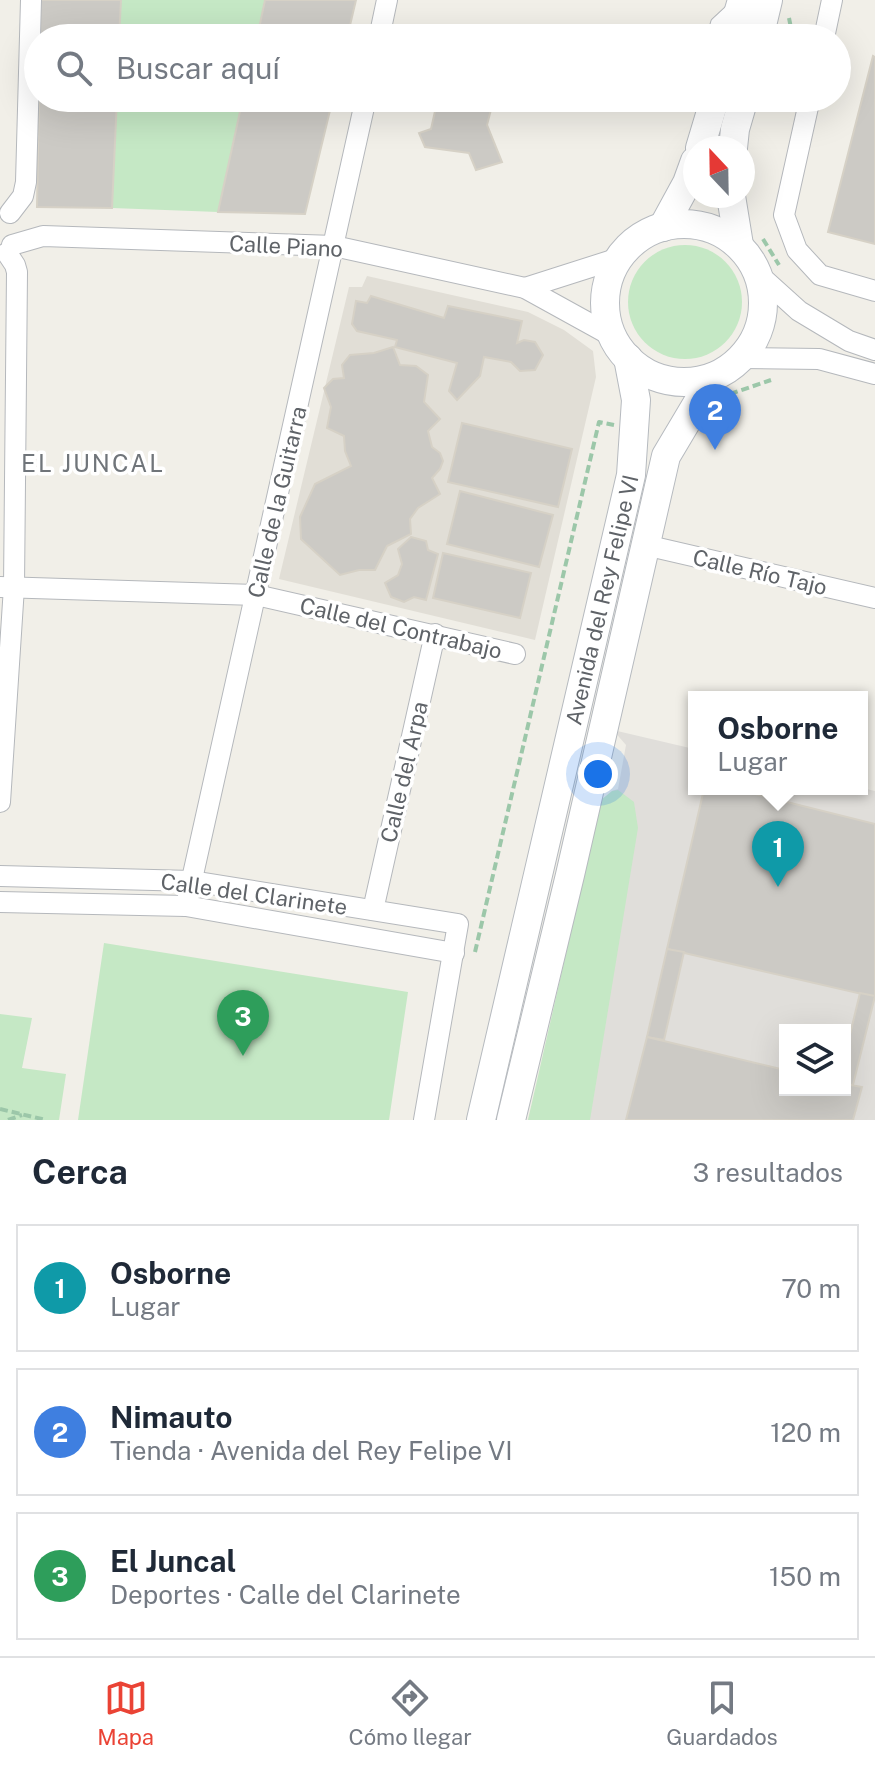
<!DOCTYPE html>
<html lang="es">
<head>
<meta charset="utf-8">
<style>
	:root { --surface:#fff; --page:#f2f2f3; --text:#1f2937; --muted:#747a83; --line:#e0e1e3; --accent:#ea4335 }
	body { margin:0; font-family:"Public Sans",sans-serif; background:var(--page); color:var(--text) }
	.controls { position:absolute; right:24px; bottom:24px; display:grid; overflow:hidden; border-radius:0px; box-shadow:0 8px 32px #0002 }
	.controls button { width:72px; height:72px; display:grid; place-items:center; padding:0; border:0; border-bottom:2px solid var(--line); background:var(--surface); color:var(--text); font:40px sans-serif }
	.compass { position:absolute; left:683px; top:136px; width:72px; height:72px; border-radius:50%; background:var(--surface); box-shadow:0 8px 32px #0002; rotate:338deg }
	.you { position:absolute; left:598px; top:774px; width:28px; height:28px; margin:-20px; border:6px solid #fff; border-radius:50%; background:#1a73e8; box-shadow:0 0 0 12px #1a73e833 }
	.badge { display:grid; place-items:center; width:52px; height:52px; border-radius:50%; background:var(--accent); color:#fff; font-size:26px; font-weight:700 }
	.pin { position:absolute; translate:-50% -66px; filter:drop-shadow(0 2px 4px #0008) }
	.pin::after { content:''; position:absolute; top:42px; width:28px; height:24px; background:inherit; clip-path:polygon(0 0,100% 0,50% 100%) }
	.popup { position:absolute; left:688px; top:691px; width:180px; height:104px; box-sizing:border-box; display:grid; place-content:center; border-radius:0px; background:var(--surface); filter:drop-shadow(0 2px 6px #0005); font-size:26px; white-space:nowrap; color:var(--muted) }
	.popup b { font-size:30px; color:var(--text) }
	.popup::after { content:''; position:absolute; left:50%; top:100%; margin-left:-16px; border:16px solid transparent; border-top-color:var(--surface) }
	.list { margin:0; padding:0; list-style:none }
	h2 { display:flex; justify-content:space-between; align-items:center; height:104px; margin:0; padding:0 32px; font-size:34px }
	h2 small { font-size:26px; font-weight:400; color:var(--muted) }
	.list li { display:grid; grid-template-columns:52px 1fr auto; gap:24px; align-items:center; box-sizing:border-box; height:128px; margin:0 16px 16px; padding:0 16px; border:2px solid var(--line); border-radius:0px }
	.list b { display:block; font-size:30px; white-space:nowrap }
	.list p { margin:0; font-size:26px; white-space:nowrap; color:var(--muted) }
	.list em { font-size:26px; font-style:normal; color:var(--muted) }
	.icon { flex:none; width:44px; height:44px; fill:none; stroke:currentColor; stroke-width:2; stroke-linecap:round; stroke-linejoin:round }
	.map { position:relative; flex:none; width:875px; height:1120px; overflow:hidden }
	.search { position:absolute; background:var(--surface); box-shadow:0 8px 32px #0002; left:24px; right:24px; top:24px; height:88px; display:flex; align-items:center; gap:20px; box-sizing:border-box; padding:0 28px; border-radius:44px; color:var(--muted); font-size:30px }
	.sheet { height:536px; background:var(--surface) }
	nav { display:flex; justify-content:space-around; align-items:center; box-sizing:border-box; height:112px; border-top:2px solid var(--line); background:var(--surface); font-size:22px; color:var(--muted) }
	nav a { display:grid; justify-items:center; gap:4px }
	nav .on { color:var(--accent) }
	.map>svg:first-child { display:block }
	.industrial { fill:#e0deda; fill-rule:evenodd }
	.education { fill:#e1ded6 }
	.green { fill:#c5e8c5 }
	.building { fill:#cccac5; stroke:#d6d1c6; stroke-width:2 }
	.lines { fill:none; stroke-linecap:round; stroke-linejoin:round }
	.lane-casing { stroke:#b5b8bc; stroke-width:12 }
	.street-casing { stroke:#b5b8bc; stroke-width:22 }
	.secondary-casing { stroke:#b6babf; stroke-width:30 }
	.path { stroke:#9cc7a9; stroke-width:4; stroke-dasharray:8 4; stroke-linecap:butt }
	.lane { stroke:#fff; stroke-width:10 }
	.street { stroke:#fff; stroke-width:20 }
	.secondary { stroke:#fff; stroke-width:28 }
	.labels { text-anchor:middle; stroke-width:7; stroke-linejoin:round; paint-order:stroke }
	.street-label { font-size:22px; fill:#5f6368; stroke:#fff }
	.neighbourhood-label { font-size:24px; letter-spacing:2px; fill:#70757a; stroke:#fff }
</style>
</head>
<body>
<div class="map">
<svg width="875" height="1120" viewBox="0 0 875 1120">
	<rect width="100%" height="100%" fill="#f1efe8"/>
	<path class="industrial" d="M613,730l81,19v40h168v-1l13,3v329h-347l84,-329 6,-2 8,-44zM785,1030h60v60h-60z"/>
	<path class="education" d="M367,276l161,36 36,18 29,21 3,26 -61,263 -256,-61 70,-292h13z"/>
	<g class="green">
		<path d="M121,0h144l-8,38h-138z"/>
		<path d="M117,98h126l-25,114 -106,-4z"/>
		<circle cx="685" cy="302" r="57"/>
		<path d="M618,790l16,12 4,26 -48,292h-62l73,-320 11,-9z"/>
		<path d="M104,943l304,49 -19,128h-311z"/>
		<path d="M0,1014l32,4 -10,50 44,6 -7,46h-59z"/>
	</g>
	<g class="building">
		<path d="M41,0h80l-2,38h-79z"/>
		<path d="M265,0h91l-9,38h-90z"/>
		<path d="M873,56l2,1v187l-47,-12z"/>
		<path d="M39,98h78l-5,110 -75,-1z"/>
		<path d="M243,98h90l-28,116 -87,-2z"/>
		<path d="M438,98h56l-7,27 15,37 -26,8 -7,-17 -44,-6 -6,-14 12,-4z"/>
		<path d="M371,296l73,22 4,-12 74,15 -5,22 7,-3 11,2 8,13 -8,15 -15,1 -9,-9 -27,-5 -4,19 -23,24 -8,-9 8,-28 -62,-16 2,-7 -40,-9 -5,-7 4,-23 11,2z"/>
		<path d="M393,347l7,18 16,1 12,9 -4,27 16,17 -12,12 4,16 8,6 3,8 -3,8 -8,9 8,16 -22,14 -8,11 1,15 -24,12 -12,24h-16l-19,5 -39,-36 -1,-22 15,-33 36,-18 -6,-15 -1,-15 -17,-8 4,-21 -7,-19 9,-9 11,-1 -2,-13 8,-10 24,-2z"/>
		<path d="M462,423l110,26 -14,58 -110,-25z"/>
		<path d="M460,491l93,24 -14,52 -92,-23z"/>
		<path d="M411,537l15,4 2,9 10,4 -12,46 -12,-3 -10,5 -13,-5 -6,-14 13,-8 4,-11 -4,-15z"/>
		<path d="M443,553l88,20 -11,45 -87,-20z"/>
		<path d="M704,789h31l140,35v173l-208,-48z"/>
		<path d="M667,949l17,3 -20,88 -17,-3z"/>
		<path d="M860,993l15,3 -22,89 -8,-1v-29z"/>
		<path d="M647,1037l138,33v20h60v-6l17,3 -9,33h-227z"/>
	</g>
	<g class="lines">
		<g class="lane-casing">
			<path id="lane" d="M712,38l4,-15 15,-14"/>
		</g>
		<g class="street-casing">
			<g id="street">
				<path d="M379,38l8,-38"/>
				<path d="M824,38l8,-38"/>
				<path d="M810,98l-26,117 13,35 23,25 55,16"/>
				<path d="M10,213l13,-17 3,-14 5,-182"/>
				<path d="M12,245l31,-9 291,10 191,42 87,48"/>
				<path d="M758,274l41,37 50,30 26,9"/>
				<path d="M525,288l94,-30"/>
				<path d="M741,358l78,1 56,15"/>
				<path d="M645,545l230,53"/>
				<path d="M0,587l256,8 259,59"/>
				<path d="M0,802l14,-215 3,-315 -2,-7 -8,-12"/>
				<path d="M0,876l192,5 266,43 -34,196"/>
				<path d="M0,902l186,4 268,47"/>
				<path d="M186,906l180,-808"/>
				<path d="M373,910l62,-276"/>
			</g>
		</g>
		<g class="secondary-casing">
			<g id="secondary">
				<path d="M731,38l11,-38"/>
				<path d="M759,38l9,-38"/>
				<path d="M700,148l15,-50"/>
				<path d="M733,148l2,-19 9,-31"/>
				<path d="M731,196l8,49"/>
				<circle cx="684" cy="303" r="79"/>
				<path d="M663,227l24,-44 8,-22"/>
				<path id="s1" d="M481,1120l150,-645 5,-75 -8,-42"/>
				<path d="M511,1120l59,-245 96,-419 47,-79"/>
			</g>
		</g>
		<g class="path">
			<path d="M789,18l3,15 -1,5"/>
			<path d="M763,239l16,26"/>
			<path d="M730,394l41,-14"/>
			<path d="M475,952l124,-530 15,3"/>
			<path d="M0,1109l46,11"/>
			<path d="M8,1120l14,-5"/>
		</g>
		<use href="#lane" class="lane"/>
		<use href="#street" class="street"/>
		<use href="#secondary" class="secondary"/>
	</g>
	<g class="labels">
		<g class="street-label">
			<text transform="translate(286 246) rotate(3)" y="8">Calle Piano</text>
			<text transform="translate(277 502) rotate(-77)" y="8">Calle de la Guitarra</text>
			<text transform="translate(760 572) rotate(13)" y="8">Calle Río Tajo</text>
			<text dy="8" stroke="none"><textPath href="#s1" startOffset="534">Avenida del Rey Felipe VI</textPath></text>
			<text transform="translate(401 628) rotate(13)" y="8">Calle del Contrabajo</text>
			<text transform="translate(404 772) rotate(-77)" y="8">Calle del Arpa</text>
			<text transform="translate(254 894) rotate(8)" y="8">Calle del Clarinete</text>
		</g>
		<g class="neighbourhood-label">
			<text x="93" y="472">EL JUNCAL</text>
		</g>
	</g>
</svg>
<div class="controls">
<button><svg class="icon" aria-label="layers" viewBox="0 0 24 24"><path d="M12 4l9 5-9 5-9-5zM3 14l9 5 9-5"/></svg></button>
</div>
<svg class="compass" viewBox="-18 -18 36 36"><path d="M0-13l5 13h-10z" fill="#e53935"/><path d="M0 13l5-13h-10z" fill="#747a83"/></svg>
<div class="you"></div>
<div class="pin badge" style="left:778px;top:887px;background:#0f9aa8">1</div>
<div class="popup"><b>Osborne</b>Lugar</div>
<div class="pin badge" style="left:715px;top:450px;background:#3f7fe0">2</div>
<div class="pin badge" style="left:243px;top:1056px;background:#2e9e5b">3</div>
<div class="search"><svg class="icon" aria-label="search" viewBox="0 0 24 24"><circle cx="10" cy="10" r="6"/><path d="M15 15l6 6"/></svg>Buscar aquí</div>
</div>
<section class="sheet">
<h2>Cerca<small>3 resultados</small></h2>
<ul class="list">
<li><span class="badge" style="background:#0f9aa8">1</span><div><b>Osborne</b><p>Lugar</p></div><em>70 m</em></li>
<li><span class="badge" style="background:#3f7fe0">2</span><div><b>Nimauto</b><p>Tienda · Avenida del Rey Felipe VI</p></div><em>120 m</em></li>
<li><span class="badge" style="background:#2e9e5b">3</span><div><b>El Juncal</b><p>Deportes · Calle del Clarinete</p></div><em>150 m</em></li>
</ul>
</section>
<nav>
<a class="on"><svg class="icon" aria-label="map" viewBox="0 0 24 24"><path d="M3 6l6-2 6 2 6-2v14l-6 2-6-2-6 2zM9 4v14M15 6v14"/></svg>Mapa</a>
<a><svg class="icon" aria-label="directions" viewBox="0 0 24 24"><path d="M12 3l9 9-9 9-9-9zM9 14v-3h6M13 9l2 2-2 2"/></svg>Cómo llegar</a>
<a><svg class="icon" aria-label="saved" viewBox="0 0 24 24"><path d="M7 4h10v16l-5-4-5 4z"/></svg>Guardados</a>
</nav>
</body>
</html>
